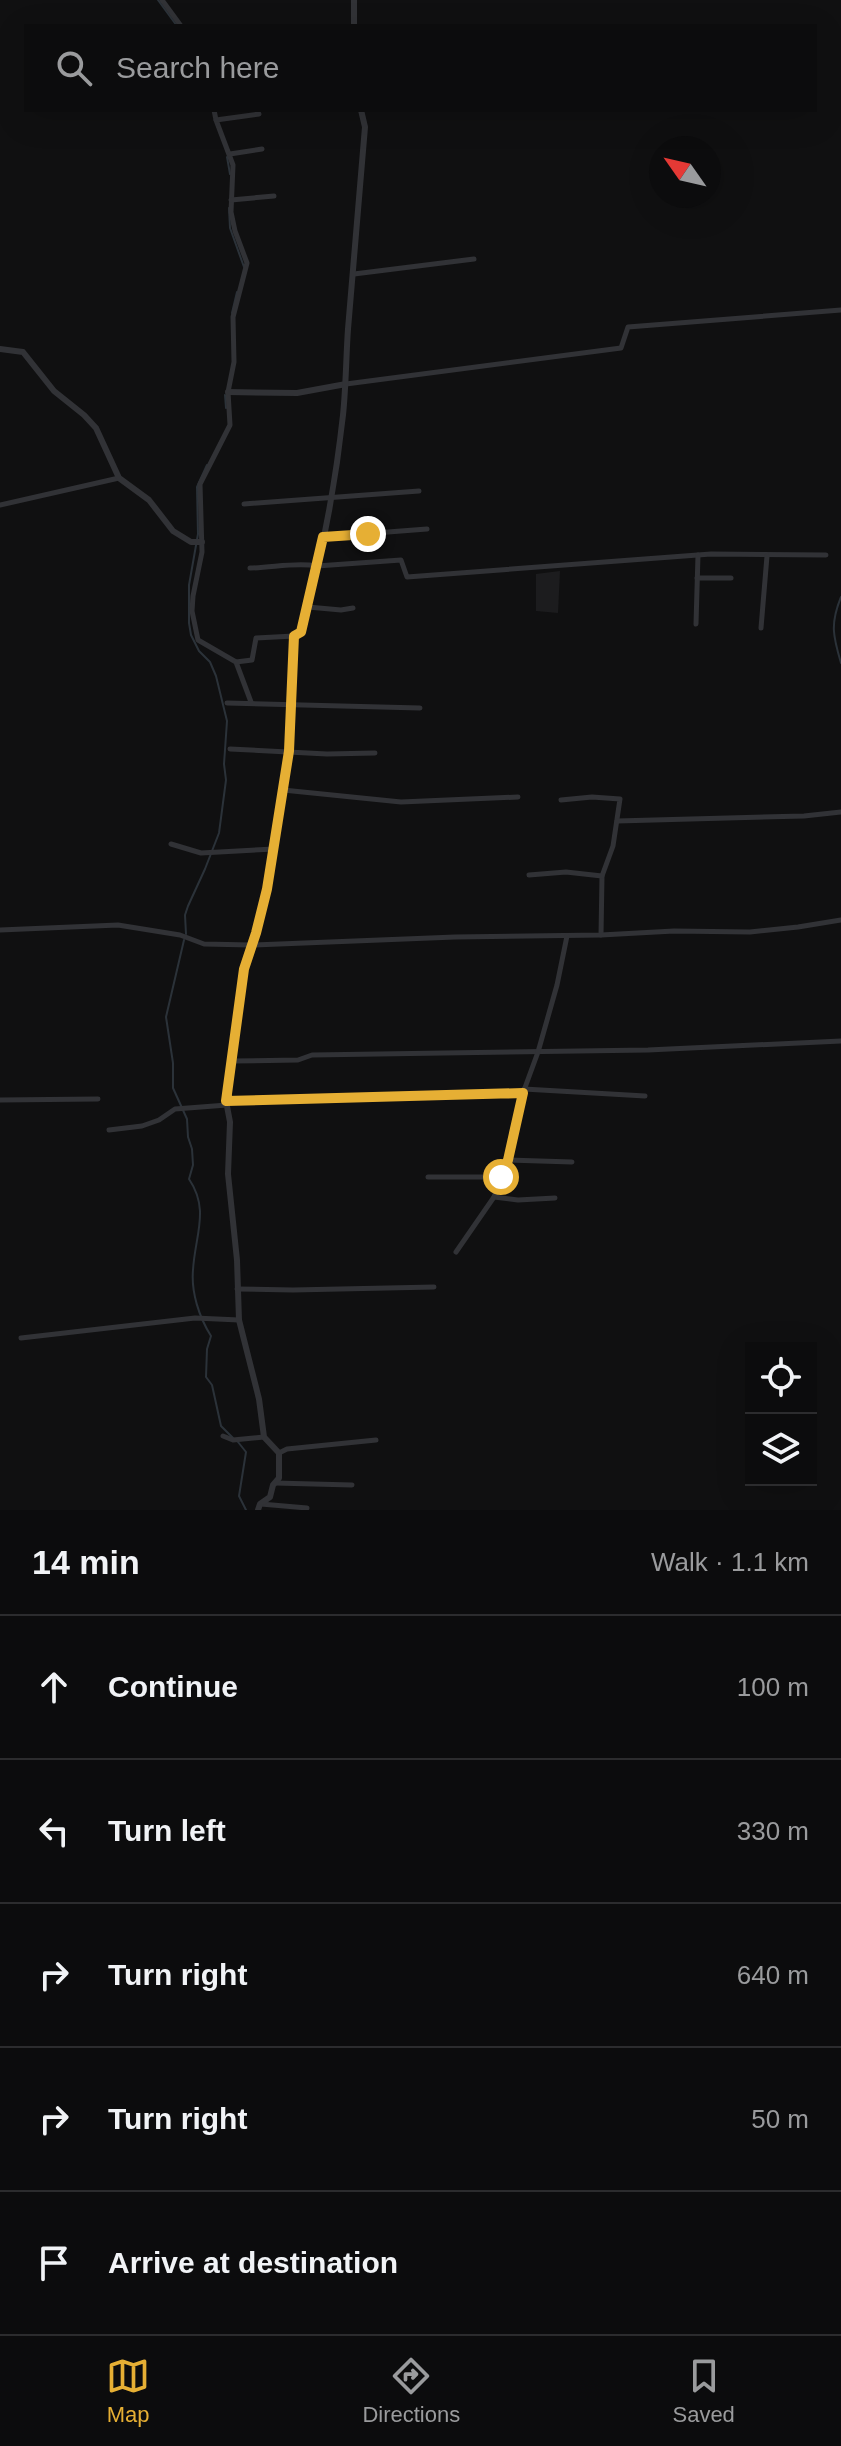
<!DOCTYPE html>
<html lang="en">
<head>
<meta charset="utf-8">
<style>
	:root { --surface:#0c0c0d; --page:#1a1a1b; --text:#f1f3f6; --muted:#9a9b9d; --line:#2c2c2e; --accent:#e6af34 }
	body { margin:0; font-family:Arial,sans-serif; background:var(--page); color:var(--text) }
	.controls { position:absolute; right:24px; bottom:24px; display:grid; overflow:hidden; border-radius:0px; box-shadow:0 8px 32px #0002 }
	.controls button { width:72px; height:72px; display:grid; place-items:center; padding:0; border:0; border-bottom:2px solid var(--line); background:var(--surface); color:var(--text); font:40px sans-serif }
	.compass { position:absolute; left:649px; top:136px; width:72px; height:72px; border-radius:50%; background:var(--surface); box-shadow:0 8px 32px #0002; rotate:304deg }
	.stop { position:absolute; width:24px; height:24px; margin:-18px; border:6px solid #e6af34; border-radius:50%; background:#fff }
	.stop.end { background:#e6af34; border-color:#fff; box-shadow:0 2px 8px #0008 }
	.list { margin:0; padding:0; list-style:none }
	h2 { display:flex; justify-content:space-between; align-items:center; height:104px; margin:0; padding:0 32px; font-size:34px }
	h2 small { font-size:26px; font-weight:400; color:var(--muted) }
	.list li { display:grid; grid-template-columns:52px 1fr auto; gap:24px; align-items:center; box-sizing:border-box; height:144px; padding:0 32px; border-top:2px solid var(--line) }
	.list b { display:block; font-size:30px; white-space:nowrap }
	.list em { font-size:26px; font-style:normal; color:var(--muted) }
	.icon { flex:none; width:44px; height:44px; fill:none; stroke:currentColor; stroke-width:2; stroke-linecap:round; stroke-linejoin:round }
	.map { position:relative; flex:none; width:841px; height:1510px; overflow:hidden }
	.search { position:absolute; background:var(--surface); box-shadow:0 8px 32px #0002; left:24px; right:24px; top:24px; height:88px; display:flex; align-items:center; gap:20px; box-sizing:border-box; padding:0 28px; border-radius:0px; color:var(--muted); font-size:30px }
	.sheet { height:824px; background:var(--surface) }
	nav { display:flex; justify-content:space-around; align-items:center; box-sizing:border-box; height:112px; border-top:2px solid var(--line); background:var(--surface); font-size:22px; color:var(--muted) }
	nav a { display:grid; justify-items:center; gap:4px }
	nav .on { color:var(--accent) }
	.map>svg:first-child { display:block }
	.built { fill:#1c1c1e }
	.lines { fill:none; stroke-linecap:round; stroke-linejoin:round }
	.stream { stroke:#2b3239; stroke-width:2 }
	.minor { stroke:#313236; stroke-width:5 }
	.tertiary { stroke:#313236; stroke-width:6 }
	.route { stroke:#e6af34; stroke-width:10 }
</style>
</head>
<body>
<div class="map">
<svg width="841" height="1510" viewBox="0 0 841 1510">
	<rect width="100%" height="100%" fill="#101011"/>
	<path class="built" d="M560,571l-2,42 -22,-2v-37z"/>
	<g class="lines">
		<g class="stream">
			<path d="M158,0l19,26"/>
			<path d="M227,157l3,17"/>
			<path d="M229,208l1,20 14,39"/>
			<path d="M232,313l5,-21"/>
			<path d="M225,395l1,13"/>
			<path d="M841,597c-11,27 -8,39 0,66"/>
			<path d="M186,934l-1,-19 3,-9 17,-37 14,-36 7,-53 -2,-16 3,-43 -11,-45 -6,-14 -11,-11 -8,-16 -2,-12v-38l9,-51 -1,-47 10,-22"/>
			<path d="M184,940l-18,77 7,46v25l14,31 1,18 4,12 1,16 -4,14c21,31 6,56 4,91 -2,22 6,47 18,66l-4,13 -1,28 6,8 9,41 12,12"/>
			<path d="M238,1442l8,10 -7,44 7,14"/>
		</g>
		<g class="minor">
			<path d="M162,0l19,26"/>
			<path d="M214,110l2,10 17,45 -2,47 4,19 12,32 -14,54 1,45 -6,30 2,33 -30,59 2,68 -9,44 -1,15 6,29 38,22 15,40"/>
			<path d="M216,120l43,-6"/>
			<path d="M230,154l32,-5"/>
			<path d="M231,200l43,-4"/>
			<path d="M354,274l120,-15"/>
			<path d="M346,384l275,-36 7,-21 213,-17"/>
			<path d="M244,504l175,-13"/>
			<path d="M0,505l119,-27"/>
			<path d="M323,537l104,-8"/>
			<path d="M250,568c22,0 45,-6 67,-2l84,-6 6,17 304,-23 115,1"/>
			<path d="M697,578h34"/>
			<path d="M308,607l33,3 12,-2"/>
			<path d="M696,624l2,-69"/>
			<path d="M761,628l6,-72"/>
			<path d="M236,662l16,-2 4,-22 38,-2"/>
			<path d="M227,703l193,5"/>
			<path d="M230,749l97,5 48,-1"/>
			<path d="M283,790l118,12 117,-5"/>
			<path d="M561,800l31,-3 28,2 -7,47 -11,30 -1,59"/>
			<path d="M617,821l187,-5 37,-4"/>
			<path d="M171,844l30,9 73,-4"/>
			<path d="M529,875l37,-3 36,4"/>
			<path d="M0,930l118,-5 62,10 24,9 47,1 204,-8 146,-2 73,-4 76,1 48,-5 43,-7"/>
			<path d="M232,1061l66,-1 14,-5 336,-5 193,-9"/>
			<path d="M524,1089l121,7"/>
			<path d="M0,1100l98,-1"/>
			<path d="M226,1101l297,-8"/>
			<path d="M109,1130l33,-4 17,-6 16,-11 52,-4"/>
			<path d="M508,1160l64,2"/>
			<path d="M428,1177h73"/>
			<path d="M494,1197l24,3 37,-2"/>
			<path d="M456,1252l38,-55 14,-37 15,-67 15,-41 19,-67 10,-49"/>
			<path d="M237,1289l56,1 141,-3"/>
			<path d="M21,1338l174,-20 44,2"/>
			<path d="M223,1436l10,4 31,-3"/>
			<path d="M279,1453l8,-4 89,-9"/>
			<path d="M275,1483l77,2"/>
			<path d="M261,1504l46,4"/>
		</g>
		<g class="tertiary">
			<path d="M354,0v26"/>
			<path d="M0,349l23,3 31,39 30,24 12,13 23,50 30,22 24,31 18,11h11"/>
			<path d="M228,392l69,1 49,-9"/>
			<path d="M258,1510l2,-6 10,-7 3,-12 6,-7v-25l-15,-16 -5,-38 -20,-79 -2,-60 -9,-86 2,-52 -4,-21 18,-132 12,-36 11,-44 22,-138 5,-115 7,-4c20,-71 34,-144 42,-217 3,-29 3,-57 5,-86 6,-67 11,-135 17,-202l-4,-17"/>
		</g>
	</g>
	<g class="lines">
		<path class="route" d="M368,534l-45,3 -22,95 -7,4 -5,115 -22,138 -11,44 -12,36 -18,132 297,-8 -15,67 -7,17"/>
	</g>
</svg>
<div class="controls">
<button><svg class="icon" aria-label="locate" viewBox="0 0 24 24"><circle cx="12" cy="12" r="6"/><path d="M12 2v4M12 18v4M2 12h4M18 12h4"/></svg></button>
<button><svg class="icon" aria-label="layers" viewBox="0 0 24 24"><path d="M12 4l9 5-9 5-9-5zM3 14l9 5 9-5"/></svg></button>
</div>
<svg class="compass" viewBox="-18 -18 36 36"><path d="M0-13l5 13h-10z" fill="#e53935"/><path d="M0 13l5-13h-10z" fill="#9a9b9d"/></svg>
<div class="stop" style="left:501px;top:1177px"></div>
<div class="stop end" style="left:368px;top:534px"></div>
<div class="search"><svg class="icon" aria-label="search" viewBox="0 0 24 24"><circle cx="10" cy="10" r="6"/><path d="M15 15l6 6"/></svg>Search here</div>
</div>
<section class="sheet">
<h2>14 min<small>Walk · 1.1 km</small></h2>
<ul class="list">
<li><svg class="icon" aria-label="ahead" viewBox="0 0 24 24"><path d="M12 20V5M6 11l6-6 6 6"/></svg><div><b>Continue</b></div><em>100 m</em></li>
<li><svg class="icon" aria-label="left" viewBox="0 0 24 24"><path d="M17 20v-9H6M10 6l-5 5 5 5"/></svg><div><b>Turn left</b></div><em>330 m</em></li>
<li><svg class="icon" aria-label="right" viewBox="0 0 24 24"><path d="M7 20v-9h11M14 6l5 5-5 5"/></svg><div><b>Turn right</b></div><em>640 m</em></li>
<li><svg class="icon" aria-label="right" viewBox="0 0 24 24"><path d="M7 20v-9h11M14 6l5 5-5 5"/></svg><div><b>Turn right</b></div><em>50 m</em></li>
<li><svg class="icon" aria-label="arrive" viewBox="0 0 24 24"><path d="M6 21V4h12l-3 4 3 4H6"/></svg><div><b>Arrive at destination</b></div></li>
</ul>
</section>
<nav>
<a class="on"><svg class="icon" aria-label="map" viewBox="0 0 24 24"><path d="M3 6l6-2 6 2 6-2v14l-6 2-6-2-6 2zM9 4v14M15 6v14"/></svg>Map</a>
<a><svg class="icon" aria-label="directions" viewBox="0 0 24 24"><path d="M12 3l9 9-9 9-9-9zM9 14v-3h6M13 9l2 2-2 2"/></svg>Directions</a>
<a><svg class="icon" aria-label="saved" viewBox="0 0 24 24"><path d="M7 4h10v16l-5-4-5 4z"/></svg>Saved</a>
</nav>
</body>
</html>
